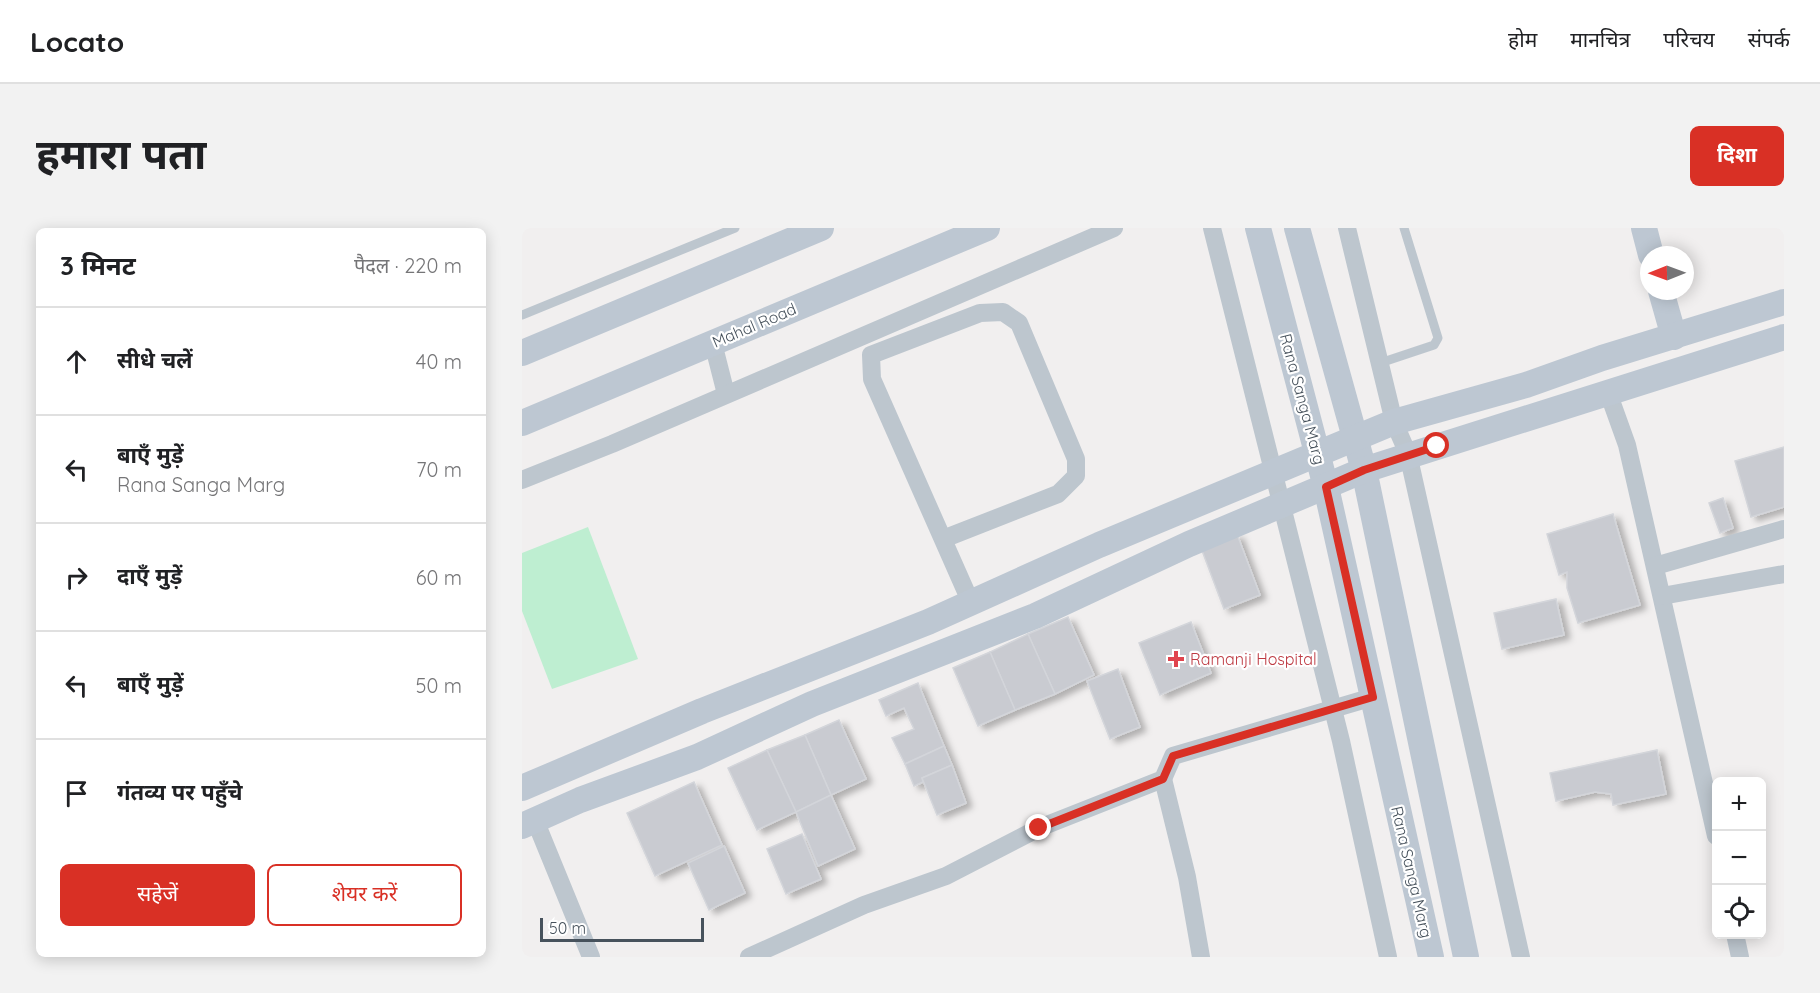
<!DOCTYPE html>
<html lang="hi">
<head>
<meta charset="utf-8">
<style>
	:root { --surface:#fff; --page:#f2f2f2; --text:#202124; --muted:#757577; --line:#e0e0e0; --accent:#d93025 }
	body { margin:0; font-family:Quicksand,"Noto Sans Devanagari",sans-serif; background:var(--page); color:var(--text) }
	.controls { position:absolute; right:18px; bottom:18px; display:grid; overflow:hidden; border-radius:9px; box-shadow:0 3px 15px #0003 }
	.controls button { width:54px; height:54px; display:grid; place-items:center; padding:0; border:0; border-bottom:2px solid var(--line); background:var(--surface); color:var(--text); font:30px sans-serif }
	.compass { position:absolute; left:1118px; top:18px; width:54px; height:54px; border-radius:50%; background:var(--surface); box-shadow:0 3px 15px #0003; rotate:269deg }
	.scale { position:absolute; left:18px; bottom:15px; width:164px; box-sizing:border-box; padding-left:6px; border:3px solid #47525c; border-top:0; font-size:16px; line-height:21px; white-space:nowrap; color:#47525c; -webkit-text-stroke:4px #fff; paint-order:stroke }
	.stop { position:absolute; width:18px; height:18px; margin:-14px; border:4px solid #d93025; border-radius:50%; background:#fff }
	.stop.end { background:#d93025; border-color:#fff; box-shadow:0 2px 6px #0008 }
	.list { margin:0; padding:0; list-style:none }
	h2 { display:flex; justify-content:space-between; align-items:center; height:78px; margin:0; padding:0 24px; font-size:26px }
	h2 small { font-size:20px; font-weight:400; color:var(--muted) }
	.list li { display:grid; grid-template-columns:39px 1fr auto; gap:18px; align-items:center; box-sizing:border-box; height:108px; padding:0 24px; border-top:2px solid var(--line) }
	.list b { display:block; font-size:22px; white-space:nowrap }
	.list p { margin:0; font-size:20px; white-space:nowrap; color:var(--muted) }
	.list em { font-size:20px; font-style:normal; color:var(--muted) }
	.actions { display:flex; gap:12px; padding:18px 24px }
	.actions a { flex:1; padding:14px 0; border:2px solid var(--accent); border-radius:9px; text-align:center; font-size:21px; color:var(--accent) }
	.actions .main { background:var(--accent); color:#fff }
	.icon { flex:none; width:33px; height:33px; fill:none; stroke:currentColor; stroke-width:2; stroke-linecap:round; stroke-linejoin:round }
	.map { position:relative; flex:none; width:1262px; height:729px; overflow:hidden; border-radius:9px }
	header { display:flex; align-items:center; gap:36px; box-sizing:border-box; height:84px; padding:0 30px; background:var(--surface); border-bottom:2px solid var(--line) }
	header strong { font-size:28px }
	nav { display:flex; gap:33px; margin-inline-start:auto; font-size:21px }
	.intro { display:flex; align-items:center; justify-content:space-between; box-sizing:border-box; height:144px; padding:0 36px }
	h1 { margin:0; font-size:42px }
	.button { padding:15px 27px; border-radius:9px; background:var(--accent); color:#fff; font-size:21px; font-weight:700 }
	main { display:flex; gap:36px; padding:0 36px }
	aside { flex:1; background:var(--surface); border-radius:9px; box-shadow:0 3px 15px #0003 }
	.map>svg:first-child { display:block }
	.green { fill:#beeed1 }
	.building { fill:#c9cbd1; stroke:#d3d5da; stroke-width:1.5; filter:url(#shadow) }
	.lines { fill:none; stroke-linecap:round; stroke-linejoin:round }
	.lane { stroke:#bdc6ce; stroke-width:9 }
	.street { stroke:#bdc6ce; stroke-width:18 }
	.secondary { stroke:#bdc7d2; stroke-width:26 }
	.route { stroke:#d93025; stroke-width:8 }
	.health-dot { fill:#e0444e; stroke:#fff; stroke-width:2 }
	.labels { text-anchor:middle; stroke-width:4.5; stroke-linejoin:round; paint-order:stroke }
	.street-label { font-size:16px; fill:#47525c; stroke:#fff }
	.health-label { font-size:16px; fill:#be3a42; stroke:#fff; text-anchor:start }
</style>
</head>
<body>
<header>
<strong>Locato</strong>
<nav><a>होम</a><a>मानचित्र</a><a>परिचय</a><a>संपर्क</a></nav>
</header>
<div class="intro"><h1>हमारा पता</h1><a class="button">दिशा</a></div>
<main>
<aside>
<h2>3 मिनट<small>पैदल · 220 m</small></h2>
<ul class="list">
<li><svg class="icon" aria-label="ahead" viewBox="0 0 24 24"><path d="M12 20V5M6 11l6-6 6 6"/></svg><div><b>सीधे चलें</b></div><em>40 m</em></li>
<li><svg class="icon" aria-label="left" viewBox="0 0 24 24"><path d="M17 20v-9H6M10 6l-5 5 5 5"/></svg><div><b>बाएँ मुड़ें</b><p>Rana Sanga Marg</p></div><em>70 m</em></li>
<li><svg class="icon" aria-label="right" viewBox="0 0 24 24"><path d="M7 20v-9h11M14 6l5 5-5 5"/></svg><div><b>दाएँ मुड़ें</b></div><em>60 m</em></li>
<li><svg class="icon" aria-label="left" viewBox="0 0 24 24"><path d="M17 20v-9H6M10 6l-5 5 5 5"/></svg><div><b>बाएँ मुड़ें</b></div><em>50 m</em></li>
<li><svg class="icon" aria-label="arrive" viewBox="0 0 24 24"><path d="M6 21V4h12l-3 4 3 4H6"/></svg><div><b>गंतव्य पर पहुँचे</b></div></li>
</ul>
<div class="actions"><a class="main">सहेजें</a><a>शेयर करें</a></div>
</aside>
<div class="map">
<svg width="1262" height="729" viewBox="0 0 1262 729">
	<defs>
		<filter id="shadow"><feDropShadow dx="6" dy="4" stdDeviation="3" flood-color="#0004"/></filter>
	</defs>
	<rect width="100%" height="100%" fill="#f1efef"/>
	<path class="green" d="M66,299l50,132 -86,30 -30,-78v-58z"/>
	<g class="building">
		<path d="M1262,219v60l-33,10 -16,-56z"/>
		<path d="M1201,270l10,30 -13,5 -11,-30z"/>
		<path d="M1091,286l27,91 -62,18 -11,-35v-16l-8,3 -12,-41z"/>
		<path d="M715,306l23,61 -36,14 -23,-61z"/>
		<path d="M1034,371l8,36 -62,14 -8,-36z"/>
		<path d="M546,389l26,58 -39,19 -27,-60z"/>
		<path d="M669,394l20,51 -51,22 -21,-52z"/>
		<path d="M506,406l27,60 -40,16 -25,-58z"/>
		<path d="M468,424l25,58 -37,16 -25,-58z"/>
		<path d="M596,441l22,58 -30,12 -23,-58z"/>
		<path d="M396,455l26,63 -39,18 -13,-26 22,-9 -10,-21 -18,8 -7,-16z"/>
		<path d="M317,492l27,59 -35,16 -26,-60z"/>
		<path d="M283,507l26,60 -35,17 -29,-62z"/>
		<path d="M422,518l8,19 -30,13 1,4 -9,4 -9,-22z"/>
		<path d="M245,522l29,62 -39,18 -29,-62z"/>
		<path d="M1135,522l9,44 -53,11 -2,-11 -16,-2 -39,9 -6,-28z"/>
		<path d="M430,537l14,38 -29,12 -15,-37z"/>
		<path d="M172,554l28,63 -67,31 -28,-63z"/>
		<path d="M309,567l24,54 -37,17 -22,-54z"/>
		<path d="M280,606l19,45 -35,15 -19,-45z"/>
		<path d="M202,618l21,47 -36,17 -21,-47z"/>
	</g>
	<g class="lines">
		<g class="lane">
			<path d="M0,87l213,-87"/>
			<path d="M858,135l54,-18 4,-7 -34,-110"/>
		</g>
		<g class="street">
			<path d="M690,0l129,513 47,216"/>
			<path d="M825,0l47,194 14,32 113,503"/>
			<path d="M191,115l13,51"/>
			<path d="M1086,164l19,53 89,391"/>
			<path d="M0,252l90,-36 502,-216"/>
			<path d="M421,311l115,-45 18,-18v-17l-57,-136 -16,-11 -23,1 -109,42 1,24 99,224"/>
			<path d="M1133,338l129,-37"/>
			<path d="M1140,368l122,-22"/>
			<path d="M641,551l24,98 14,80"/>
			<path d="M13,592l56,137"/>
			<path d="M1213,706l5,23"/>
			<path d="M227,729l115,-52 82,-29 93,-48 124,-49 10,-23 200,-59"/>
		</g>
		<g class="secondary">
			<path d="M736,0l68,259 105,470"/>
			<path d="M775,0l67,242 102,487"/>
			<path d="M1122,0l7,27"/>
			<path d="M1139,63l13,46"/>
			<path d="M0,125l299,-125"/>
			<path d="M0,195l465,-195"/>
			<path d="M0,560l180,-77 226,-89 171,-77 295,-123 132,-37 76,-27 182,-56"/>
			<path d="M0,598l58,-26 117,-43 115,-53 223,-88 154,-72 175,-74 420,-133"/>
		</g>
	</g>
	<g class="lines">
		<path class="route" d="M517,600l124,-49 10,-23 200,-59 -47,-210 38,-17 73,-24"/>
	</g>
	<path class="health-dot" d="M651 422h6v6h6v6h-6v6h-6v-6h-6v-6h6z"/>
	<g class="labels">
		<g class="street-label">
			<text transform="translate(232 97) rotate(-23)" y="6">Mahal Road</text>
			<text transform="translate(781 171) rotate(75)" y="6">Rana Sanga Marg</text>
			<text transform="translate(890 644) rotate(77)" y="6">Rana Sanga Marg</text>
		</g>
		<g class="health-label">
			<text x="668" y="437">Ramanji Hospital</text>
		</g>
	</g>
</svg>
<div class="controls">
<button>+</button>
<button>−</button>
<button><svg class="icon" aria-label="locate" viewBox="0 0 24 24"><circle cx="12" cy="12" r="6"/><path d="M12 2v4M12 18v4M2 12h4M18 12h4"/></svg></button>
</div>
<svg class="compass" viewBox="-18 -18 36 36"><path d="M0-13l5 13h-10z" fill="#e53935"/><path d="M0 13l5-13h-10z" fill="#757577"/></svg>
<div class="scale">50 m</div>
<div class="stop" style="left:915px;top:218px"></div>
<div class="stop end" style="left:517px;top:600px"></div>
</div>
</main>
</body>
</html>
